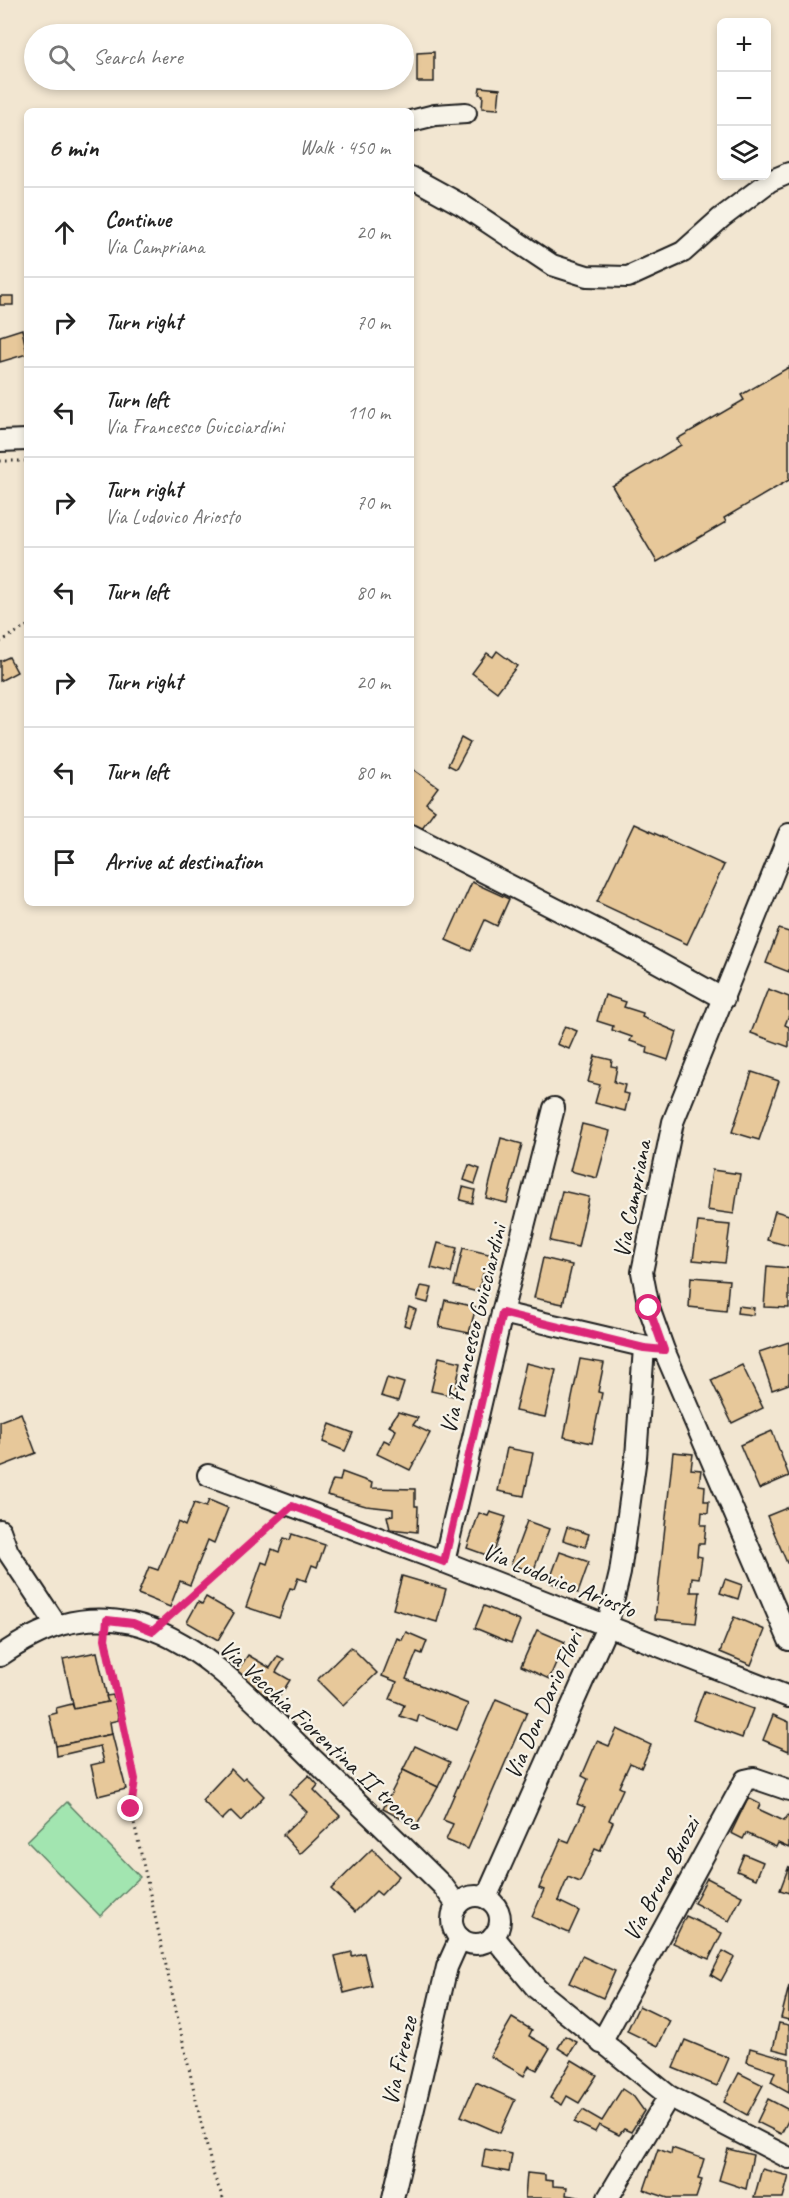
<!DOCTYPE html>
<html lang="en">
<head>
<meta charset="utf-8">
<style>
	:root { --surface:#fff; --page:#f2f2f2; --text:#222; --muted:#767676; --line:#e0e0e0 }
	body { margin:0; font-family:Caveat,sans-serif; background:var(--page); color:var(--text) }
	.controls { position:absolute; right:18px; top:18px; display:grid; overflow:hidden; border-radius:9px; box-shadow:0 3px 9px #0003 }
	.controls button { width:54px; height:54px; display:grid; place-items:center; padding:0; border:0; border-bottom:2px solid var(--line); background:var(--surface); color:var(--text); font:30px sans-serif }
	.stop { position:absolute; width:18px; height:18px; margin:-14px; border:4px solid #db2777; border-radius:50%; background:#fff }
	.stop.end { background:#db2777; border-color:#fff; box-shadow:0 2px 6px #0008 }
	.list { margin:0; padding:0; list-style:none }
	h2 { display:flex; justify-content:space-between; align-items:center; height:78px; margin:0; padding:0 24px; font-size:26px }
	h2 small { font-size:20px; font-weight:400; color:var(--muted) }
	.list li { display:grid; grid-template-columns:39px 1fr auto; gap:18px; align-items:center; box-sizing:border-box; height:90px; padding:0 24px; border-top:2px solid var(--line) }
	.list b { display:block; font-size:22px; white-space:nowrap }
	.list p { margin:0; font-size:20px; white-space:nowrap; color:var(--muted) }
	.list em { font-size:20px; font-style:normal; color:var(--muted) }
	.icon { flex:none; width:33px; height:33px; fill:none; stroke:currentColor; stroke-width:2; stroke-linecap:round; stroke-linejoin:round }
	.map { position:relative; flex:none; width:789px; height:2198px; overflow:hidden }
	.search { position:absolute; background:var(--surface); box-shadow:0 3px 9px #0003; left:24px; top:24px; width:390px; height:66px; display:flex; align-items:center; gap:15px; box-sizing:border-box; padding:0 21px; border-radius:33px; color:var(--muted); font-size:22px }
	.panel { position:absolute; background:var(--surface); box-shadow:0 3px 9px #0003; left:24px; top:108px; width:390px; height:798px; border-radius:9px }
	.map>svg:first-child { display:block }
	.green { fill:#a2e5b0; stroke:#5f8066; stroke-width:1.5 }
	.building { fill:#e7c89a; stroke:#1c1c1c; stroke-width:1.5 }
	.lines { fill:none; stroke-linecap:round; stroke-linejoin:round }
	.minor-casing { stroke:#1c1c1c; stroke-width:24 }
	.path { stroke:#1c1c1c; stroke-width:3; stroke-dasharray:1.5 4.5; stroke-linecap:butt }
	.minor { stroke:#f7f3e8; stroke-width:20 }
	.route { stroke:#db2777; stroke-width:8 }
	.labels { text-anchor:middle; stroke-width:4.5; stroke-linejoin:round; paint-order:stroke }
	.street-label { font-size:24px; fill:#1c1c1c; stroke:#f7f3e8 }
</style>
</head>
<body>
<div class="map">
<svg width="789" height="2198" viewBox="0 0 789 2198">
	<rect width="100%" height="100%" fill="#f2e6d1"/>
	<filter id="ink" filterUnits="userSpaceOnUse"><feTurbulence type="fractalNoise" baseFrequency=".0167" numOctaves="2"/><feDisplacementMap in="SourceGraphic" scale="12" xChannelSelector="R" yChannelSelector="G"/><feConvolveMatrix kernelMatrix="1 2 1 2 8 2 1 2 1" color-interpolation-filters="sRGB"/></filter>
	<g filter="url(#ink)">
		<path class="green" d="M67,1802l73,75 -40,39 -73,-75z"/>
		<g class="building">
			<path d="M434,52v30h-17v-29z"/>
			<path d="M480,87l20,2 -2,20 -16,-1 1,-13 -4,-1z"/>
			<rect x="0" y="296" width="13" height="9"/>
			<path d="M22,329l5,25 -27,8v-26z"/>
			<path d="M789,367v113l-65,38 2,4 -69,40 -45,-76 69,-41 -4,-6 67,-39 -3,-5z"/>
			<path d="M497,651l20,15 -20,26 -25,-19 15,-20 6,4z"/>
			<path d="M9,657l8,15 -17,9v-20z"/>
			<path d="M461,738l9,5 -14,26 -8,-4z"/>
			<path d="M411,768l27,19 -12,16 9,7 -16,22 -8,-6z"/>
			<path d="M634,824l90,41 -37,79 -90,-42z"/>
			<path d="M472,882l37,17 -12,27 -12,-6 -14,31 -25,-11z"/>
			<path d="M779,929l10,3v40l-23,-9z"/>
			<path d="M768,989l21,8v18l-4,10 4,2v20l-38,-14z"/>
			<path d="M605,995l21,7 -2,5 19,6 -1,4 35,15 -9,28 -21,-7 1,-6 -18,-6 2,-4 -20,-7 1,-4 -16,-5z"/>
			<path d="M565,1026l12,5 -8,18 -12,-5z"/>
			<path d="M595,1056l17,4 -1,6 6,1 -3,15 11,3 -2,8 6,1 -4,17 -30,-8 5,-18 -12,-3z"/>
			<path d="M752,1072l27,9 -20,59 -27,-8z"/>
			<path d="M582,1124l28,7 -13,47 -27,-7z"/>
			<path d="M501,1138l21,6 -15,59 -21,-5z"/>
			<path d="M469,1165l11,4 -5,15 -11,-4z"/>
			<path d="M712,1170l28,4 -6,40 -27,-4z"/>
			<path d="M463,1187l12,3 -3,13 -12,-3z"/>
			<path d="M562,1191l27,6 -11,50 -28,-6z"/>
			<path d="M775,1211l14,4v31l-22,-6z"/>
			<path d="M698,1222l32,3 -5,38 -32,-3z"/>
			<path d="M438,1243l19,5 -6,25 -20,-5z"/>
			<path d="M463,1248l30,7 -6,20 -4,-1 -5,18 -24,-6z"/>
			<path d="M543,1258l29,7 -9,39 -29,-6z"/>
			<path d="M767,1266l22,2v40l-25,-1z"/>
			<path d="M691,1277l38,3 -3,31 -37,-4z"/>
			<path d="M421,1286l11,2 -4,15 -11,-3z"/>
			<path d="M445,1300l31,7 -7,26 -30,-6z"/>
			<path d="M738,1306l16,2 -1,7 -16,-2z"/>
			<path d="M409,1307l7,3 -6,17 -6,-2z"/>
			<path d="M789,1342v42l-17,6 -13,-38z"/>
			<path d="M439,1357l22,5 -7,34 -23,-5z"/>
			<path d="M580,1359l24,4 -6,29 4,1 -10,50 -28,-6z"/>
			<path d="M526,1363l30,7 -11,47 -30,-6z"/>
			<path d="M742,1365l21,43 -31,15 -21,-43z"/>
			<path d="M387,1378l17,5 -6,18 -17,-5z"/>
			<path d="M398,1412l20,6 -5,7 17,8 -20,37 -33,-16 7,-14 6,3 6,-13 -7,-4z"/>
			<path d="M21,1413l15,40 -36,14v-46z"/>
			<path d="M330,1424l23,9 -8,18 -22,-9z"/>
			<path d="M772,1431l17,45 -30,13 -19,-44z"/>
			<path d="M507,1448l26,5 -9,43 -26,-5z"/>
			<path d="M673,1452l20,2 -2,15 10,1 -2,15 6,1 -1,15h5l-1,12 -6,-1 -1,13h5l-2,19h-6l-1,12 5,1 -3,21 -7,-1 -1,15h9l-4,31 -41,-4z"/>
			<path d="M342,1472l30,11 -1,5 44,1v17h3l-1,26 -27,-3 -3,-13 6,-1v-6l-27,-3 -39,-11 6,-15 7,1z"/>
			<path d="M209,1500l19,8 -14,35 -6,-3 -18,45 -10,-4 -10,26 -32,-13 11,-27 9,3 20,-48 7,4 9,-23 12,4z"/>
			<path d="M789,1507v55l-2,1 -20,-47z"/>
			<path d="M490,1512l16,5 -14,40 -25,-9 12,-35 9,3z"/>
			<path d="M527,1521l22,8 -16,43 -22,-8z"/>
			<path d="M567,1527l22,7 -4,13 -22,-7z"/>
			<path d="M292,1534l33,11 -8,22 -5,-2 -6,16 -8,-3 -4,11 -4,-1 -11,30 -33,-11 16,-45 5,2 5,-15 7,3 5,-14 6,2z"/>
			<path d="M560,1552l29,10 -11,31 -29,-11z"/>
			<path d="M402,1576l44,13 -9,33 -44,-13z"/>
			<path d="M725,1579l17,6 -4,14 -18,-6z"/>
			<path d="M206,1597l28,16 -16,27 -31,-18 11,-20 4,2z"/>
			<path d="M484,1606l36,15 -9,22 -36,-15z"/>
			<path d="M734,1617l31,13 -14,35 -31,-13z"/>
			<path d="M537,1630l28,12 -16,37 -28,-13z"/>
			<path d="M406,1632l21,9 -5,13 -5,-2 -11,27 62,25 -11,26 -38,-15 -2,7 -17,-6 4,-11 -14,-6 7,-17 -15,-6 15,-38 5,2z"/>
			<path d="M351,1647l26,26 -34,33 -26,-26z"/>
			<path d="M97,1652l11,50 -34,7 -11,-50z"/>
			<path d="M248,1655l22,13 8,-12 6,3 -8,13 14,8 -14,22 -42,-26z"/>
			<path d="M704,1691l49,18 -11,29 -49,-18z"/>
			<path d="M113,1695l6,25 -9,2 2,12 -56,12 -7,-31 8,-2 -1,-5 16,-4 2,5 34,-7 -2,-6z"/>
			<path d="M496,1699l31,13 -59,137 -22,-9 7,-16 -10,-4z"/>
			<path d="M773,1715l16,7v29l-26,-11z"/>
			<path d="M617,1729l34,16 -10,23 -11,-5 -11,24 4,2 -14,31 4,2 -13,29 -5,-2 -15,33 -12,-5 -10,24 21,10 -10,22 -37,-16 12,-27 -5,-2 22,-49 8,3 16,-35 -8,-3 11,-25 -6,-3 15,-35 12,5z"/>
			<path d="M112,1734l14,55 -28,7 -7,-31 13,-3 -4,-16 -43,10 -1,-10z"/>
			<path d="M415,1746l35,16 -12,25 -35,-17z"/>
			<path d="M231,1769l11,11 3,-3 19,19 -23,25 -10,-10 -9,9 -20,-20z"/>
			<path d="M403,1770l35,17 -22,40 -33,-18z"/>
			<path d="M309,1775l9,10 -4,5 26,26 -40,38 -17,-19 24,-23 -18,-18z"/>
			<path d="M748,1798l12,6 -2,5 26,12 5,-7v34l-11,-5 -2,4 -30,-14 -3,6 -12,-6z"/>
			<path d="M372,1849l27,27 -18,19 -5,-4 -21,21 -24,-23z"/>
			<path d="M744,1854l19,8 -7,17 -19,-8z"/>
			<path d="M789,1866v27l-9,-3z"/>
			<path d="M707,1878l35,18 -13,25 -35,-18z"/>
			<path d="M686,1916l36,17 -13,26 -36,-16z"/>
			<path d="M723,1951l11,6 -13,24 -10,-6z"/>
			<path d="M352,1952v4l12,-3 8,33 -28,7 -9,-37z"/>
			<path d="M582,1956l33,15 -12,27 -34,-15z"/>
			<path d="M789,1986v34l-8,-2z"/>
			<path d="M639,2006l31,15 -12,25 -31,-15z"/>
			<path d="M512,2018l20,12 -3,6 21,12 -13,22 -8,-4 -5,10 -34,-20z"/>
			<path d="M779,2023l10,2v28l-16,-4z"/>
			<path d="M565,2036l12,6 -8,13 -11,-7z"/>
			<path d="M685,2040l44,18 -12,28 -44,-18z"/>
			<path d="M750,2048l39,11v33l-18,-10 4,-10 -28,-10z"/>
			<path d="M572,2060l25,15 -18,28 -12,-7 -5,9 -12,-7z"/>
			<path d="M739,2073l24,12 -16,30 -23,-13z"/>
			<path d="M476,2082l39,18 -15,33 -39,-17z"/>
			<path d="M622,2089l12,8 10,14 -13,21 -7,-3 -5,6 -20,-10 -4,7 -21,-10 9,-12 19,11z"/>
			<path d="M768,2099l21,11v9l-8,15 -24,-12z"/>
			<path d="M672,2148l32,11 -6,20 4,1 -6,18h-28l-24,-8 14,-41 13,5z"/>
			<path d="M485,2149l27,5 -3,18 -27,-5z"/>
			<path d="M728,2149l25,6 -7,34 -27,-9z"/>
			<path d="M762,2169l27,7 -6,22h-29z"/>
			<path d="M527,2173l18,2v5l8,1v5l14,1 -1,8 19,3h-60z"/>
		</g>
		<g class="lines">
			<g class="minor-casing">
				<g id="minor">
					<path d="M411,121l24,-6 31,-2"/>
					<path d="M411,177l51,28 90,60 35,11 41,1 55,-25 38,-34 49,-37 19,-8"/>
					<path d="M0,441l27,-1"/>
					<path d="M789,834l-116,288 -31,150 7,36 15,42 125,290"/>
					<path d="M411,835l204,104 109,60"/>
					<path d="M502,1313l153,36"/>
					<path d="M208,1475l236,87 345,135"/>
					<path d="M0,1530l8,22 48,72"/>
					<path d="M444,1562l58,-249 52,-205"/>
					<path d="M0,1656c42,-29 80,-44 132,-33 71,16 133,90 184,139 42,41 85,82 127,124l14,19"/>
					<circle cx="476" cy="1920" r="24"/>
					<path d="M486,1898l121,-271 13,-54 16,-116 8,-109"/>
					<path d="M493,1936l44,53 132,107 120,62"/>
					<path d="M601,2043l144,-263 9,-2 35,12"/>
					<path d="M393,2198l54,-231 13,-29"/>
					<path d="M608,2198l61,-102"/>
				</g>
			</g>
			<g class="path">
				<path d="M0,461h27"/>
				<path d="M0,642l27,-16"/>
				<path d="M168,1618l111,-100"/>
				<path d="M106,1635l29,144 -4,30 70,313 13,54 9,22"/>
			</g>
			<use href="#minor" class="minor"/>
		</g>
	</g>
	<g class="lines" filter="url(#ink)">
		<path class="route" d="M131,1809l4,-30 -30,-140 2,-19 26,3 20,8 139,-125 152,56 58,-249 142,35 20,2 -15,-42"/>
	</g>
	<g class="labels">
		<g class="street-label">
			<text transform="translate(632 1199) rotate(-79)" y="8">Via Campriana</text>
			<text transform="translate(473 1329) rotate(-76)" y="8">Via Francesco Guicciardini</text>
			<text transform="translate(559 1580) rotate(22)" y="8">Via Ludovico Ariosto</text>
			<text transform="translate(543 1705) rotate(-66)" y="8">Via Don Dario Flori</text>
			<text transform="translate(321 1735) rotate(43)" y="8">Via Vecchia Fiorentina II tronco</text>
			<text transform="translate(661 1879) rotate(-62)" y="8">Via Bruno Buozzi</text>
			<text transform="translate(399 2061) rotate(-77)" y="8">Via Firenze</text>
		</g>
	</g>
</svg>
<div class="controls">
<button>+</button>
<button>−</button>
<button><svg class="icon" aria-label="layers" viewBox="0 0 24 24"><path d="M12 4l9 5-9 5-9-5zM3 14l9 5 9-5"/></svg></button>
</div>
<div class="stop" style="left:649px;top:1308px"></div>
<div class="stop end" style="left:131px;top:1809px"></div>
<div class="search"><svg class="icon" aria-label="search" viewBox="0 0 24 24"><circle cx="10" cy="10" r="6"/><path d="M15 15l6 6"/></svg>Search here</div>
<section class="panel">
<h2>6 min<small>Walk · 450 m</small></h2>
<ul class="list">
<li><svg class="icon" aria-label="ahead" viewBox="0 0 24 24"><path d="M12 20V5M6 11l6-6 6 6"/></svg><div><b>Continue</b><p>Via Campriana</p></div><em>20 m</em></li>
<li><svg class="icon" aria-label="right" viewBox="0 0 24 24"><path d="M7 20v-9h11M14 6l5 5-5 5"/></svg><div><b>Turn right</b></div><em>70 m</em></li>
<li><svg class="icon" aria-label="left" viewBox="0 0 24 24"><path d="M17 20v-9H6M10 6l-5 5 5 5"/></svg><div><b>Turn left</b><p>Via Francesco Guicciardini</p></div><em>110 m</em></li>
<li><svg class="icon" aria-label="right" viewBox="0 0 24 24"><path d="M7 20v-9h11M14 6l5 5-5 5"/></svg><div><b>Turn right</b><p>Via Ludovico Ariosto</p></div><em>70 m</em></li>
<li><svg class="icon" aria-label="left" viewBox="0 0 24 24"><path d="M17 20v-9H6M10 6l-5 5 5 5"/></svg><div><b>Turn left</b></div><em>80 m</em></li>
<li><svg class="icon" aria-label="right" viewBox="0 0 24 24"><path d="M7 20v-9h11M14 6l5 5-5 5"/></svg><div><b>Turn right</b></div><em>20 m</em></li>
<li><svg class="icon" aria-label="left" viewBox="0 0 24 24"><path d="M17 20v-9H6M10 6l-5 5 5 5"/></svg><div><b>Turn left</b></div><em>80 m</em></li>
<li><svg class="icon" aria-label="arrive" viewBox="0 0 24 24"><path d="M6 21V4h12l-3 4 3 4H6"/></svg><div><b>Arrive at destination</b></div></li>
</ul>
</section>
</div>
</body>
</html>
